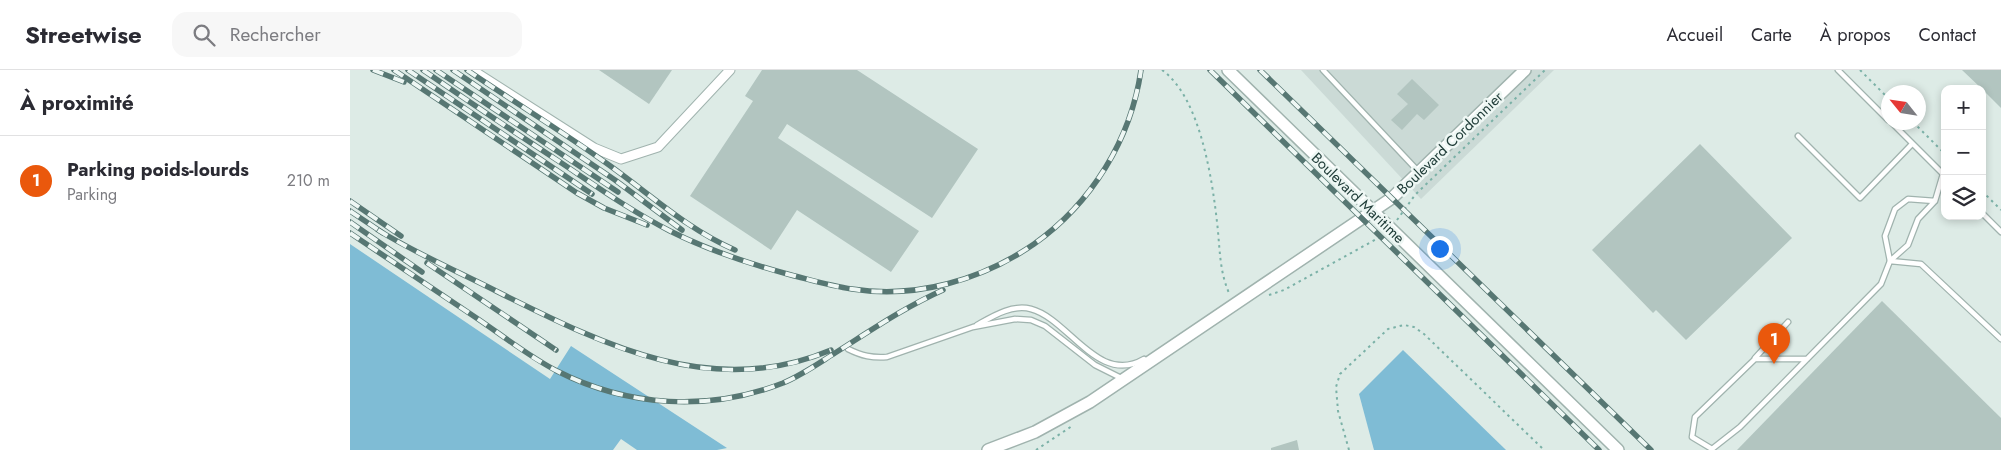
<!DOCTYPE html>
<html lang="fr">
<head>
<meta charset="utf-8">
<style>
	:root { --surface:#fff; --page:#f7f7f7; --text:#2b2b33; --muted:#7c7c81; --line:#e1e1e2; --accent:#ea580c }
	body { margin:0; font-family:Jost,sans-serif; background:var(--page); color:var(--text) }
	.controls { position:absolute; right:15px; top:15px; display:grid; overflow:hidden; border-radius:10px; box-shadow:0 2px 8px #0003 }
	.controls button { width:45px; height:45px; display:grid; place-items:center; padding:0; border:0; border-bottom:1px solid var(--line); background:var(--surface); color:var(--text); font:25px sans-serif }
	.compass { position:absolute; left:1531px; top:15px; width:45px; height:45px; border-radius:50%; background:var(--surface); box-shadow:0 2px 8px #0003; rotate:300deg }
	.you { position:absolute; left:1089px; top:178px; width:18px; height:18px; margin:-12px; border:4px solid #fff; border-radius:50%; background:#1a73e8; box-shadow:0 0 0 8px #1a73e833 }
	.badge { display:grid; place-items:center; width:32px; height:32px; border-radius:50%; background:var(--accent); color:#fff; font-size:16px; font-weight:700 }
	.pin { position:absolute; translate:-50% -41px; filter:drop-shadow(0 1px 2px #0008) }
	.pin::after { content:''; position:absolute; top:26px; width:18px; height:15px; background:inherit; clip-path:polygon(0 0,100% 0,50% 100%) }
	.list { margin:0; padding:0; list-style:none }
	h2 { display:flex; justify-content:space-between; align-items:center; height:65px; margin:0; padding:0 20px; font-size:21px }
	h2 small { font-size:16px; font-weight:400; color:var(--muted) }
	.list li { display:grid; grid-template-columns:32px 1fr auto; gap:15px; align-items:center; box-sizing:border-box; height:90px; padding:0 20px; border-top:1px solid var(--line) }
	.list b { display:block; font-size:19px; white-space:nowrap }
	.list p { margin:0; font-size:16px; white-space:nowrap; color:var(--muted) }
	.list em { font-size:16px; font-style:normal; color:var(--muted) }
	.icon { flex:none; width:28px; height:28px; fill:none; stroke:currentColor; stroke-width:2; stroke-linecap:round; stroke-linejoin:round }
	.map { position:relative; flex:none; width:1651px; height:380px; overflow:hidden }
	header { display:flex; align-items:center; gap:30px; box-sizing:border-box; height:70px; padding:0 25px; background:var(--surface); border-bottom:1px solid var(--line) }
	header strong { font-size:24px }
	nav { display:flex; gap:28px; margin-inline-start:auto; font-size:18px }
	.search { width:350px; height:45px; background:var(--page); display:flex; align-items:center; gap:12px; box-sizing:border-box; padding:0 18px; border-radius:15px; color:var(--muted); font-size:19px }
	main { display:flex }
	aside { flex:1; background:var(--surface) }
	.map>svg:first-child { display:block }
	.built { fill:#cbdad6 }
	.water { fill:#7fbcd5 }
	.building { fill:#b2c5c0 }
	.lines { fill:none; stroke-linecap:round; stroke-linejoin:round }
	.service-casing { stroke:#a0b3ae; stroke-width:7 }
	.minor-casing { stroke:#a0b3ae; stroke-width:11 }
	.tertiary-casing { stroke:#a0b3ae; stroke-width:14 }
	.path { stroke:#7bb1a7; stroke-width:2; stroke-dasharray:2.5 4; stroke-linecap:butt }
	.service { stroke:#fff; stroke-width:4.5 }
	.minor { stroke:#fff; stroke-width:9 }
	.tertiary { stroke:#fff; stroke-width:11 }
	.rail-casing { stroke:#577773; stroke-width:5.5 }
	.rail { stroke:#eef7f4; stroke-width:4; stroke-dasharray:11; stroke-linecap:butt }
	.labels { text-anchor:middle; stroke-width:5; stroke-linejoin:round; paint-order:stroke }
	.street-label { font-size:15px; fill:#1e3b37; stroke:#eef7f4 }
</style>
</head>
<body>
<header>
<strong>Streetwise</strong>
<div class="search"><svg class="icon" aria-label="search" viewBox="0 0 24 24"><circle cx="10" cy="10" r="6"/><path d="M15 15l6 6"/></svg>Rechercher</div>
<nav><a>Accueil</a><a>Carte</a><a>À propos</a><a>Contact</a></nav>
</header>
<main>
<aside>
<h2>À proximité<small></small></h2>
<ul class="list">
<li><span class="badge">1</span><div><b>Parking poids-lourds</b><p>Parking</p></div><em>210 m</em></li>
</ul>
</aside>
<div class="map">
<svg width="1651" height="380" viewBox="0 0 1651 380">
	<rect width="100%" height="100%" fill="#ddebe6"/>
	<path class="built" d="M951,0h253l-133,129z"/>
	<g class="water">
		<path d="M0,174l200,135 21,-33 156,102 -10,2h-80l-16,-11 -8,11h-263z"/>
		<path d="M1053,280l103,100h-132l-15,-56z"/>
	</g>
	<g class="building">
		<path d="M249,0h73l-23,34z"/>
		<path d="M412,0h95l121,79 -46,69 -145,-94 -9,14 141,93 -28,41 -94,-62 -26,40 -81,-54 63,-95 -8,-5z"/>
		<path d="M1612,0h39v38l-19,-19z"/>
		<path d="M1062,9l27,26 -15,15 -7,-6 -15,16 -11,-10 17,-16 -11,-10z"/>
		<path d="M1350,74l92,94 -106,102 -30,-30 -3,3 -61,-63z"/>
		<path d="M1532,231l119,117v32h-264z"/>
		<path d="M947,370l2,10h-28v-2z"/>
	</g>
	<g class="lines">
		<g class="service-casing">
			<g id="service">
				<path d="M973,0l95,101"/>
				<path d="M1488,0l50,50"/>
				<path d="M1541,52l53,53"/>
				<path d="M1448,66l62,62 52,-54"/>
				<path d="M1585,131l-27,-2 -13,10 -10,27 5,25 18,-16 10,-26 17,-18 8,-27"/>
				<path d="M1632,143l19,19"/>
				<path d="M627,255c16,-9 35,-21 54,-16 38,10 67,77 113,50"/>
				<path d="M498,279c14,7 24,9 39,8l86,-30 42,-8 16,1 14,6 50,39 28,14"/>
				<path d="M1405,288l33,-36"/>
				<path d="M1457,289h-52l-60,58 -3,20 20,12 28,-22 141,-143 9,-23 31,3 80,75"/>
			</g>
		</g>
		<g class="minor-casing">
			<path id="minor" d="M122,0l122,78 27,11 37,-12 72,-77"/>
		</g>
		<g class="tertiary-casing">
			<g id="tertiary">
				<path d="M878,0l390,380"/>
				<path d="M638,380l47,-18 55,-30 302,-204 133,-128"/>
			</g>
		</g>
		<g class="path">
			<path d="M812,0c38,27 50,108 55,152 3,25 2,48 12,71"/>
			<path d="M1510,0l28,28"/>
			<path d="M1563,52l32,32"/>
			<path d="M1632,121l19,19"/>
			<path d="M1047,150l18,-25 130,-125"/>
			<path d="M919,225l15,-5 98,-54"/>
			<path d="M686,380l36,-24"/>
			<path d="M999,380l-11,-39 -2,-24 4,-13 48,-45 16,-4 10,2 10,7 120,116"/>
		</g>
		<use href="#service" class="service"/>
		<use href="#minor" class="minor"/>
		<use href="#tertiary" class="tertiary"/>
		<g class="rail-casing">
			<g id="rail">
				<path d="M23,0l31,12"/>
				<path d="M44,0l183,123 27,15 43,17"/>
				<path d="M58,0l184,124"/>
				<path d="M73,0c45,31 91,62 137,92 36,24 71,49 110,69 38,19 80,33 121,44 20,5 40,11 61,14 64,10 130,-9 182,-45 58,-41 97,-105 107,-174"/>
				<path d="M86,0l182,122"/>
				<path d="M103,0l162,110 67,50"/>
				<path d="M117,0c47,32 96,62 142,95 42,30 78,64 126,85"/>
				<path d="M860,0l389,380"/>
				<path d="M910,0l391,380"/>
				<path d="M0,131l51,35"/>
				<path d="M0,141l33,22"/>
				<path d="M0,152l72,50"/>
				<path d="M28,160c39,24 81,42 122,63 104,52 213,107 331,57"/>
				<path d="M0,163c42,28 83,56 125,84 27,18 53,39 82,54 71,36 152,41 226,12 19,-8 36,-20 52,-30 35,-22 70,-46 108,-63"/>
				<path d="M77,193l129,87"/>
			</g>
		</g>
		<use href="#rail" class="rail"/>
	</g>
	<g class="labels">
		<g class="street-label">
			<text transform="translate(1100 73) rotate(-44)" y="5">Boulevard Cordonnier</text>
			<text transform="translate(1008 128) rotate(44)" y="5">Boulevard Maritime</text>
		</g>
	</g>
</svg>
<div class="controls">
<button>+</button>
<button>−</button>
<button><svg class="icon" aria-label="layers" viewBox="0 0 24 24"><path d="M12 4l9 5-9 5-9-5zM3 14l9 5 9-5"/></svg></button>
</div>
<svg class="compass" viewBox="-18 -18 36 36"><path d="M0-13l5 13h-10z" fill="#e53935"/><path d="M0 13l5-13h-10z" fill="#7c7c81"/></svg>
<div class="you"></div>
<div class="pin badge" style="left:1424px;top:294px">1</div>
</div>
</main>
</body>
</html>
